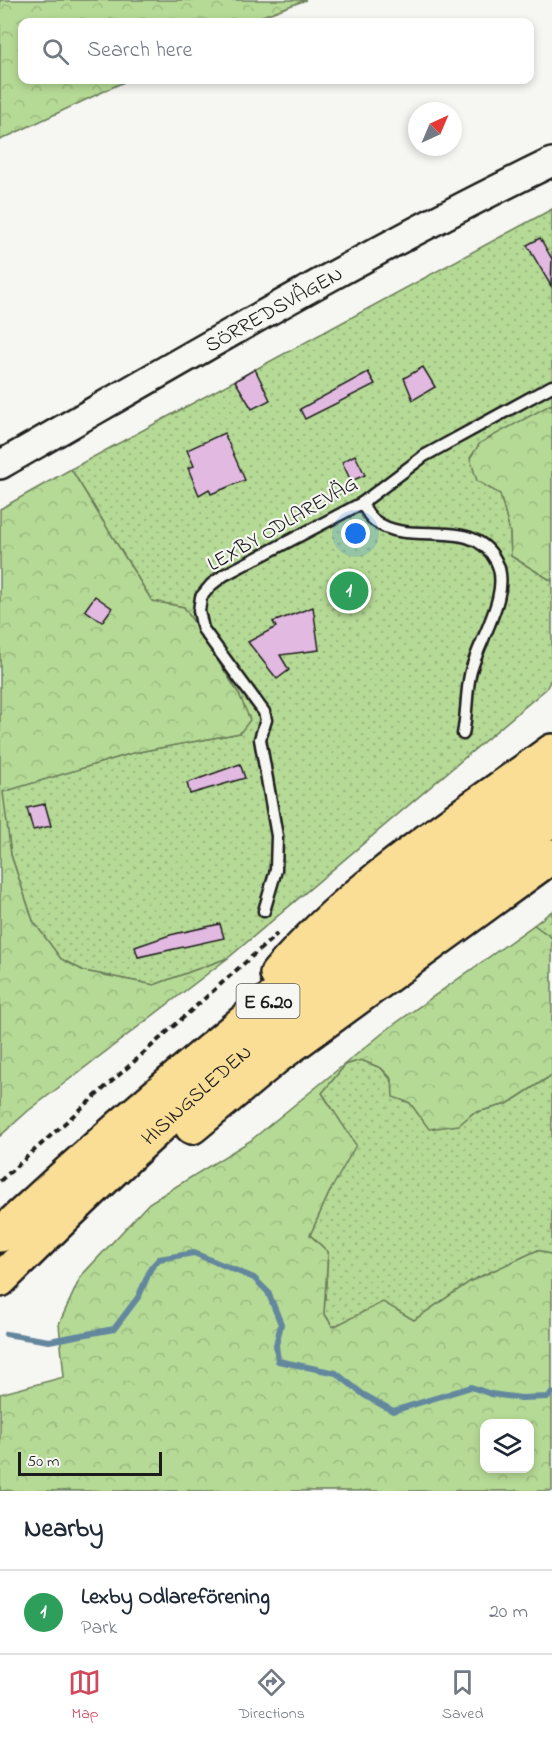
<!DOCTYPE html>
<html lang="en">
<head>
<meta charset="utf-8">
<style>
	:root { --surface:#fff; --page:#f6f6f7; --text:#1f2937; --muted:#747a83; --line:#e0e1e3; --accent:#d1495b }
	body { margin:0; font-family:"Indie Flower",sans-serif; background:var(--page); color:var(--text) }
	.controls { position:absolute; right:18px; bottom:18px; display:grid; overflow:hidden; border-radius:12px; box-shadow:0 3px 9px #0003 }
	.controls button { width:54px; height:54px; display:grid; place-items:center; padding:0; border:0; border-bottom:2px solid var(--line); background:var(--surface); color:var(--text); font:30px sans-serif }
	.compass { position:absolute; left:408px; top:102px; width:54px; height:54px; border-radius:50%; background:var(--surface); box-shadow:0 3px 9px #0003; rotate:44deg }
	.scale { position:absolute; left:18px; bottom:15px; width:144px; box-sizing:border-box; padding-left:6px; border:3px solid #1c1c1c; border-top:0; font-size:16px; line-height:21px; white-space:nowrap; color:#1c1c1c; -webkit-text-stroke:4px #f6f6f2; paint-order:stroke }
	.you { position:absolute; left:356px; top:534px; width:21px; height:21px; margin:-15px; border:4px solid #fff; border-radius:50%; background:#1a73e8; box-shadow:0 0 0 9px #1a73e833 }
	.badge { display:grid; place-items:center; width:39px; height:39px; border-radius:50%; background:var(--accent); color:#fff; font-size:20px; font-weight:700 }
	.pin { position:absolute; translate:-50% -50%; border:3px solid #fff; box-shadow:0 2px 6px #0006 }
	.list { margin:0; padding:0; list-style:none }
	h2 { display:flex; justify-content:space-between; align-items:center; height:78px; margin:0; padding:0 24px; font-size:26px }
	h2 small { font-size:20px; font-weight:400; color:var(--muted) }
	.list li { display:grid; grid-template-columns:39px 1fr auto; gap:18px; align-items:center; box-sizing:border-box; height:84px; padding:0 24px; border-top:2px solid var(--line) }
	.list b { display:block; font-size:22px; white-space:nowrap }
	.list p { margin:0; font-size:20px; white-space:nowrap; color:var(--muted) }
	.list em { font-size:20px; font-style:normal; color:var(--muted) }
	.icon { flex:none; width:33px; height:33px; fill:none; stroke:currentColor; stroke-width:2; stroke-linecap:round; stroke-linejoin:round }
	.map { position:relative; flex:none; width:552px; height:1491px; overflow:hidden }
	.search { position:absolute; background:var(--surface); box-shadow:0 3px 9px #0003; left:18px; right:18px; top:18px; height:66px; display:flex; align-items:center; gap:15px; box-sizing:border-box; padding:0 21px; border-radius:12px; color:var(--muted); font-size:22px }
	.sheet { height:162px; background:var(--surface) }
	nav { display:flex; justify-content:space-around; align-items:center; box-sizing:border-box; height:84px; border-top:2px solid var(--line); background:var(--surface); font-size:16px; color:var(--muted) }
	nav a { display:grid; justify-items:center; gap:3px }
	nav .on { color:var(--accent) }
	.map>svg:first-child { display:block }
	.grass { fill:url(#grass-dots); stroke:#687b58; stroke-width:1.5 }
	.forest { fill:url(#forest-crowns); stroke:#687b58; stroke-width:1.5; fill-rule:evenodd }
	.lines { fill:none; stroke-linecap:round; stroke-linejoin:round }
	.stream { stroke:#64889e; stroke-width:6 }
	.building { fill:#e2b9e0; stroke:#1c1c1c; stroke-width:1.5 }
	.service-casing { stroke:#1c1c1c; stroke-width:15 }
	.tertiary-casing { stroke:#1c1c1c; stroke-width:32 }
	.trunk-casing { stroke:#1c1c1c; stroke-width:38 }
	.path { stroke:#1c1c1c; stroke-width:4; stroke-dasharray:6 4.5; stroke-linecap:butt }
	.service { stroke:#f6f6f2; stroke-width:10 }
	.tertiary { stroke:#f6f6f2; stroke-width:27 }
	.trunk { stroke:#fbde96; stroke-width:33 }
	.labels { text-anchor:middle; stroke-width:4.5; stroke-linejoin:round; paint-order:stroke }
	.shield { fill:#f6f6f2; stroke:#5d5d5c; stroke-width:1.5 }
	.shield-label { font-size:20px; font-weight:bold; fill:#1c1c1c }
	.street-label { font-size:21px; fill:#1c1c1c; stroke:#f6f6f2 }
</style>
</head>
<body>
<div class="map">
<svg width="552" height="1491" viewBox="0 0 552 1491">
	<defs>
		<pattern id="grass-dots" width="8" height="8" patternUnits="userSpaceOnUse" patternTransform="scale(1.5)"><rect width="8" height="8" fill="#b5da95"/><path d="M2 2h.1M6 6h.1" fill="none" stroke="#9bba80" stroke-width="1.8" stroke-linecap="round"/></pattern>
		<pattern id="forest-crowns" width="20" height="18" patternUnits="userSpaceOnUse" patternTransform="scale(1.5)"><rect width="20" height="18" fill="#b5da95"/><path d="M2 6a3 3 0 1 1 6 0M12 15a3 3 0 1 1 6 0" fill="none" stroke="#9bba80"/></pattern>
	</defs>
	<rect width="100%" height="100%" fill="#f6f6f2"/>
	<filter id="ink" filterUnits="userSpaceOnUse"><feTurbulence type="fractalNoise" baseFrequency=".0167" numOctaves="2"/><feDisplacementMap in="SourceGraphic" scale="12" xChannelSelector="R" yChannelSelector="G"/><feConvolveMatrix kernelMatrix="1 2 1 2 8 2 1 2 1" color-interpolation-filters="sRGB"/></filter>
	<g filter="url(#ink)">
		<g class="grass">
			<path d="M552,209v203l-52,81 10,39 1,24 41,25v97l-6,11 -318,269 -74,27 -70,-14 -23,-12 -28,-38 -22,-66 -9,-63 131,-39 107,-20 -1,-39 -55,-87 -32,-6 -81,-132z"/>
			<path d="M552,911v27l-18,-13z"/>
			<path d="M361,1060l20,8 29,35 48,22 15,-12 34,-9 45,-29v180l-14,-5 -67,31 -57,39 -56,-4 -25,11 -9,-14 4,-61 -18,-17 19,-42 5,-82 -12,-18 23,-28z"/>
		</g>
		<g class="forest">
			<path d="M0,0h306l-60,22h-224v58h106l-128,60z"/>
			<path d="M552,404v177l-41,-25 -1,-24 -10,-38 -23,-13 -7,-23 10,-15z"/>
			<path d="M71,469l81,132 32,6 55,87 11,26 -10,13 -107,20 -130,39 8,63 22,66 28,38 23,12 70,14 74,-27 -200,153 -28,25v-627z"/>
			<path d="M534,925l18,13v137l-45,29 -34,9 -14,12 -30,4 -19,-26 -17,-6 -1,-18 -11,-11 -20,-8 -16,5 -23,28 34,52 -27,48 -19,42 18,17 -4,61 9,14 50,-25 31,18 57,-39 67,-31 14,5v236h-552v-97l64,-17 -5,-53 22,-48 68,-73 101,-62 139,-113zM484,1424h46v44h-46z"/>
		</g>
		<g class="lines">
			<path class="stream" d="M6,1334l43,7 65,-12 25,-33 12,-28 8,-9 35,-6 60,25 14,14 13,32 -5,21 2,16 58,12 28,22 29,16 78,-24 20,7 30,4 27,-1 4,-4"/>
		</g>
		<g class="building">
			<path d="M540,238l12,21 -1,27 -24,-41z"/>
			<path d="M423,367l12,20 -22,13 -9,-22z"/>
			<path d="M255,369l15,31 -18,9 -17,-28z"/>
			<path d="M368,372l7,12 -70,35 -5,-10z"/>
			<path d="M224,433l21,47 -34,14 -2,-5 -10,6 -11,-27 6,-2 -7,-16z"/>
			<path d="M355,455l10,20 -14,6 -9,-19z"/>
			<path d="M95,596l17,12 -10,14 -17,-12z"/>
			<path d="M313,607l6,43 -39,5 9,15 -12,9 -29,-37 28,-15 -3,-5z"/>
			<path d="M240,764l5,14 -55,16 -3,-11z"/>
			<path d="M45,804l6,22 -18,4 -6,-22z"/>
			<path d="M220,924l4,14 -86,19 -3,-10 35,-12z"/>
		</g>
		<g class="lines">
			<g class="service-casing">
				<g id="service">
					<path d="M362,503c3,6 7,14 13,18 35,27 97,-7 121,40 17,32 -19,81 -26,114 -4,19 -3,39 -7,59"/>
					<path d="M264,911l12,-41 1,-34 -17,-97 6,-19 -2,-8 -61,-83 -4,-18 2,-14 10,-12 13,-10 138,-72 62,-47 128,-70"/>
				</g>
			</g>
			<g class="tertiary-casing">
				<g id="tertiary">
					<path id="s1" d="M0,465c182,-104 363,-212 552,-303"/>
				</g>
			</g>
			<g class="trunk-casing">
				<g id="trunk">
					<path d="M277,974c76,-89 181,-154 275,-223"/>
					<path d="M192,1127l83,-69 277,-202"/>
					<path d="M0,1235c173,-161 358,-312 552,-448"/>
					<path id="s2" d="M0,1280c75,-74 151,-148 231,-217 102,-87 211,-169 321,-244"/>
				</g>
			</g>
			<path class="path" d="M0,1181l277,-247"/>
			<use href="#service" class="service"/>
			<use href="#tertiary" class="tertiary"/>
			<use href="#trunk" class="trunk"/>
		</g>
	</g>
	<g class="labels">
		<rect class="shield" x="236.5" y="984" width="63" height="34" rx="4.5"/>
		<g class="shield-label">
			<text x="268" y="1008">E 6.20</text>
		</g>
		<g class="street-label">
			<text dy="7" stroke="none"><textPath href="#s1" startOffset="315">SÖRREDSVÄGEN</textPath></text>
			<text transform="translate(282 523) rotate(-30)" y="7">LEXBY ODLAREVÄG</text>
			<text dy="7" stroke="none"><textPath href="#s2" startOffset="270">HISINGSLEDEN</textPath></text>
		</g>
	</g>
</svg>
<div class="controls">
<button><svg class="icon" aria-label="layers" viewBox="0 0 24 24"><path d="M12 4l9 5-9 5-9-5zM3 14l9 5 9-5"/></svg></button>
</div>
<svg class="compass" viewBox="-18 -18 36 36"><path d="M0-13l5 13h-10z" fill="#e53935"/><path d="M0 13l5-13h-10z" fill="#747a83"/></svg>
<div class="scale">50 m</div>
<div class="you"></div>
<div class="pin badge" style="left:349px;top:591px;background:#2e9e5b">1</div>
<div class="search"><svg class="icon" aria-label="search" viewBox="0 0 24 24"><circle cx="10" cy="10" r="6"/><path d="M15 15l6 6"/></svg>Search here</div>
</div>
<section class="sheet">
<h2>Nearby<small></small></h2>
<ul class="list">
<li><span class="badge" style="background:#2e9e5b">1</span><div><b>Lexby Odlareförening</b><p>Park</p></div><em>20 m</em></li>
</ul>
</section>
<nav>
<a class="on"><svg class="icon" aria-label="map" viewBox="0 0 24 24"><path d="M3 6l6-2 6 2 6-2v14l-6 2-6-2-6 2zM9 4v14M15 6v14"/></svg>Map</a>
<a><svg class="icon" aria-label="directions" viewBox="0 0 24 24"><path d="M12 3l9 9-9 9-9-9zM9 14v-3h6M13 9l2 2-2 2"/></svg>Directions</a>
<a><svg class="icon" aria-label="saved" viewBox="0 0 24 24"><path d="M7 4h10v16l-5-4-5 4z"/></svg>Saved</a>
</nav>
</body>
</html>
